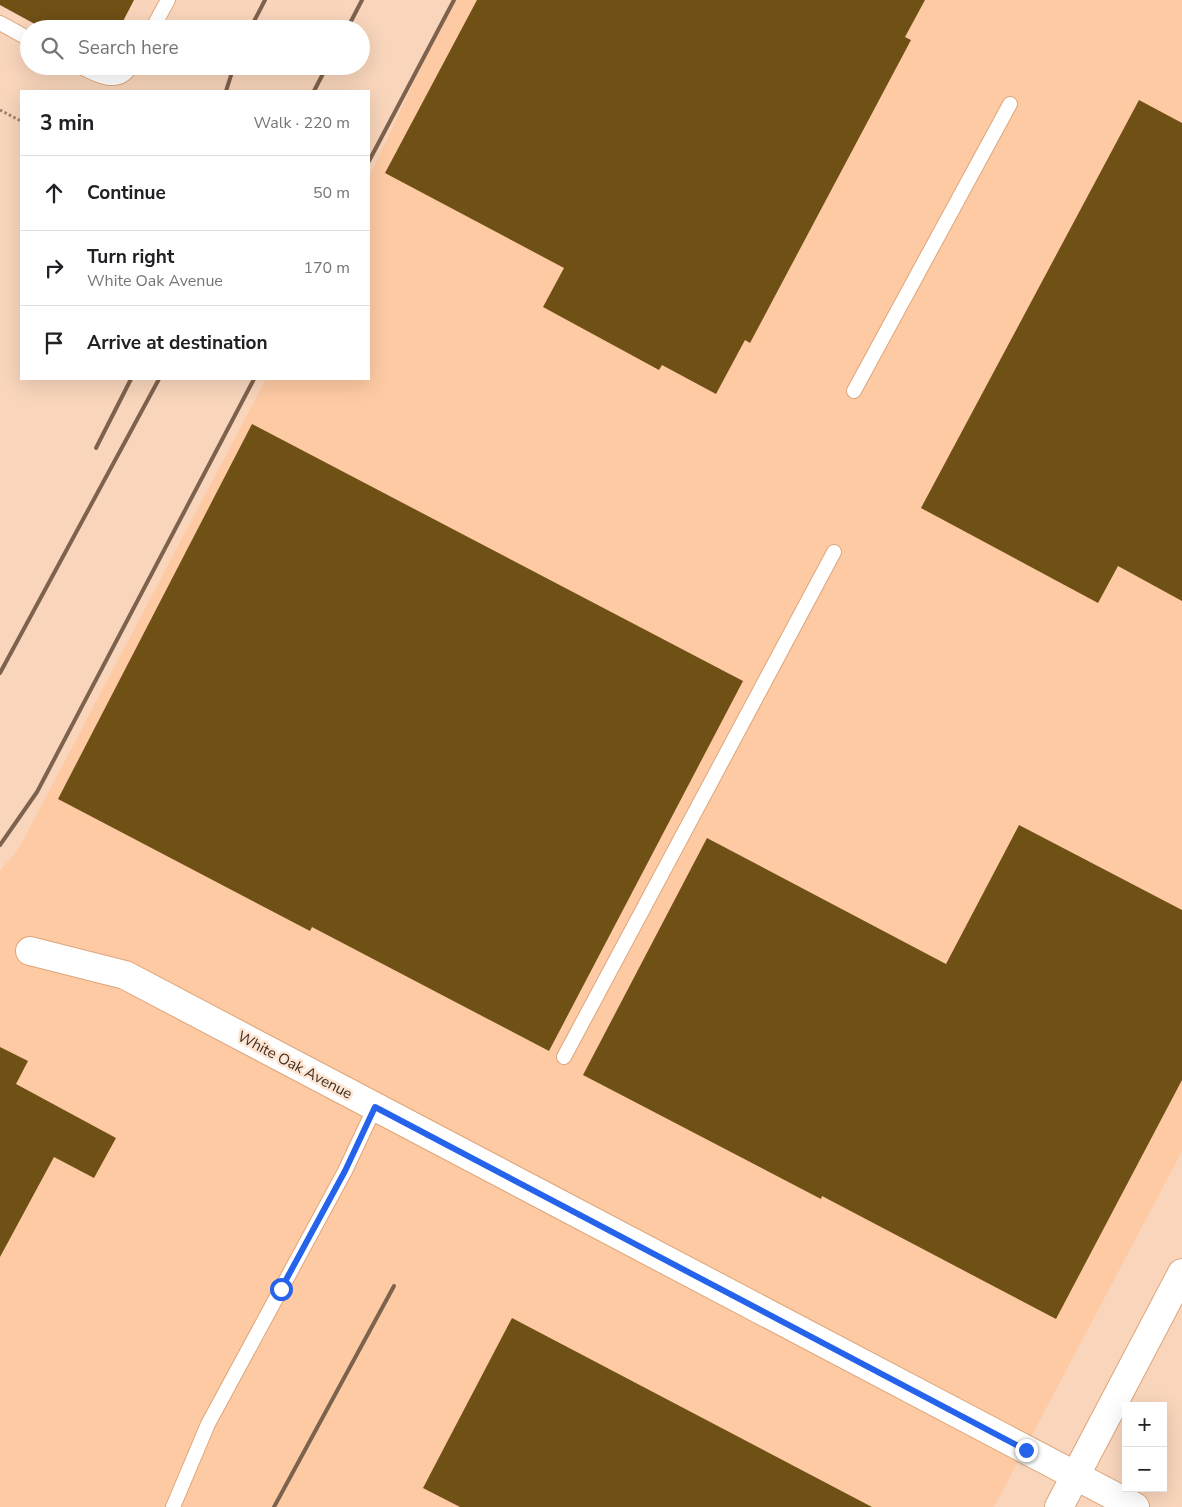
<!DOCTYPE html>
<html lang="en">
<head>
<meta charset="utf-8">
<style>
	:root { --surface:#fff; --page:#f2f2f2; --text:#202124; --muted:#757577; --line:#e0e0e0 }
	body { margin:0; font-family:"Nunito Sans",sans-serif; background:var(--page); color:var(--text) }
	.controls { position:absolute; right:15px; bottom:15px; display:grid; overflow:hidden; border-radius:0px; box-shadow:0 5px 20px #0002 }
	.controls button { width:45px; height:45px; display:grid; place-items:center; padding:0; border:0; border-bottom:1px solid var(--line); background:var(--surface); color:var(--text); font:25px sans-serif }
	.stop { position:absolute; width:15px; height:15px; margin:-11px; border:4px solid #2563eb; border-radius:50%; background:#fff }
	.stop.end { background:#2563eb; border-color:#fff; box-shadow:0 1px 5px #0008 }
	.list { margin:0; padding:0; list-style:none }
	h2 { display:flex; justify-content:space-between; align-items:center; height:65px; margin:0; padding:0 20px; font-size:21px }
	h2 small { font-size:16px; font-weight:400; color:var(--muted) }
	.list li { display:grid; grid-template-columns:32px 1fr auto; gap:15px; align-items:center; box-sizing:border-box; height:75px; padding:0 20px; border-top:1px solid var(--line) }
	.list b { display:block; font-size:19px; white-space:nowrap }
	.list p { margin:0; font-size:16px; white-space:nowrap; color:var(--muted) }
	.list em { font-size:16px; font-style:normal; color:var(--muted) }
	.icon { flex:none; width:28px; height:28px; fill:none; stroke:currentColor; stroke-width:2; stroke-linecap:round; stroke-linejoin:round }
	.map { position:relative; flex:none; width:1182px; height:1507px; overflow:hidden }
	.search { position:absolute; background:var(--surface); box-shadow:0 5px 20px #0002; left:20px; top:20px; width:350px; height:55px; display:flex; align-items:center; gap:12px; box-sizing:border-box; padding:0 18px; border-radius:28px; color:var(--muted); font-size:19px }
	.panel { position:absolute; background:var(--surface); box-shadow:0 5px 20px #0002; left:20px; top:90px; width:350px; height:290px; border-radius:0px }
	.map>svg:first-child { display:block }
	.built { fill:#fdcaa3 }
	.building { fill:#6f5015 }
	.lines { fill:none; stroke-linecap:round; stroke-linejoin:round }
	.service-casing { stroke:#dea67b; stroke-width:16 }
	.minor-casing { stroke:#dea67b; stroke-width:30 }
	.path { stroke:#9d806b; stroke-width:3; stroke-dasharray:2.5 2.5; stroke-linecap:butt }
	.service { stroke:#fff; stroke-width:14 }
	.minor { stroke:#fff; stroke-width:28 }
	.rail { stroke:#7d624e; stroke-width:4 }
	.route { stroke:#2563eb; stroke-width:6 }
	.labels { text-anchor:middle; stroke-width:5; stroke-linejoin:round; paint-order:stroke }
	.street-label { font-size:15px; fill:#462f1e; stroke:#fce5d3 }
</style>
</head>
<body>
<div class="map">
<svg width="1182" height="1507" viewBox="0 0 1182 1507">
	<rect width="100%" height="100%" fill="#f8d5bb"/>
	<path class="built" d="M452,0h730v1151l-188,356h-994v-636l19,-23 247,-469h103v-201z"/>
	<g class="building">
		<path d="M0,0h134l-15,29h-75l-44,-24z"/>
		<path d="M477,0h448l-20,37 6,3 -161,303 -5,-3 -29,54 -54,-29 -3,5 -116,-63 21,-39 -179,-95z"/>
		<path d="M1139,100l43,23v478l-64,-35 -20,37 -177,-95z"/>
		<path d="M252,424l491,257 -194,370 -237,-124 -2,4 -252,-132z"/>
		<path d="M1019,825l163,85v170l-126,239 -234,-123 -1,3 -238,-124 124,-237 239,126z"/>
		<path d="M0,1047l28,14 -12,23 100,54 -22,40 -40,-21 -54,100z"/>
		<path d="M512,1318l360,189h-412l-37,-19z"/>
	</g>
	<g class="lines">
		<g class="service-casing">
			<g id="service">
				<path d="M0,23l29,16"/>
				<path d="M152,29l16,-29"/>
				<path d="M79,66c17,9 40,22 52,0"/>
				<path d="M854,391l156,-287"/>
				<path d="M564,1057l270,-505"/>
				<path d="M173,1507l35,-83 137,-253 30,-64"/>
			</g>
		</g>
		<g class="minor-casing">
			<g id="minor">
				<path d="M30,951l95,24 1010,532"/>
				<path d="M1059,1507l123,-234"/>
			</g>
		</g>
		<path class="path" d="M0,110l21,11"/>
		<use href="#service" class="service"/>
		<use href="#minor" class="minor"/>
		<g class="rail">
			<path d="M250,29l15,-29"/>
			<path d="M347,29l15,-29"/>
			<path d="M226,91l8,-25"/>
			<path d="M314,91l13,-25"/>
			<path d="M369,161l85,-161"/>
			<path d="M96,448l35,-69"/>
			<path d="M0,673l159,-294"/>
			<path d="M0,845l37,-53 217,-413"/>
			<path d="M274,1507l120,-221"/>
		</g>
	</g>
	<g class="lines">
		<path class="route" d="M281,1289l64,-118 30,-64 651,343"/>
	</g>
	<g class="labels">
		<g class="street-label">
			<text transform="translate(295 1065) rotate(28)" y="5">White Oak Avenue</text>
		</g>
	</g>
</svg>
<div class="controls">
<button>+</button>
<button>−</button>
</div>
<div class="stop" style="left:281px;top:1289px"></div>
<div class="stop end" style="left:1026px;top:1450px"></div>
<div class="search"><svg class="icon" aria-label="search" viewBox="0 0 24 24"><circle cx="10" cy="10" r="6"/><path d="M15 15l6 6"/></svg>Search here</div>
<section class="panel">
<h2>3 min<small>Walk · 220 m</small></h2>
<ul class="list">
<li><svg class="icon" aria-label="ahead" viewBox="0 0 24 24"><path d="M12 20V5M6 11l6-6 6 6"/></svg><div><b>Continue</b></div><em>50 m</em></li>
<li><svg class="icon" aria-label="right" viewBox="0 0 24 24"><path d="M7 20v-9h11M14 6l5 5-5 5"/></svg><div><b>Turn right</b><p>White Oak Avenue</p></div><em>170 m</em></li>
<li><svg class="icon" aria-label="arrive" viewBox="0 0 24 24"><path d="M6 21V4h12l-3 4 3 4H6"/></svg><div><b>Arrive at destination</b></div></li>
</ul>
</section>
</div>
</body>
</html>
